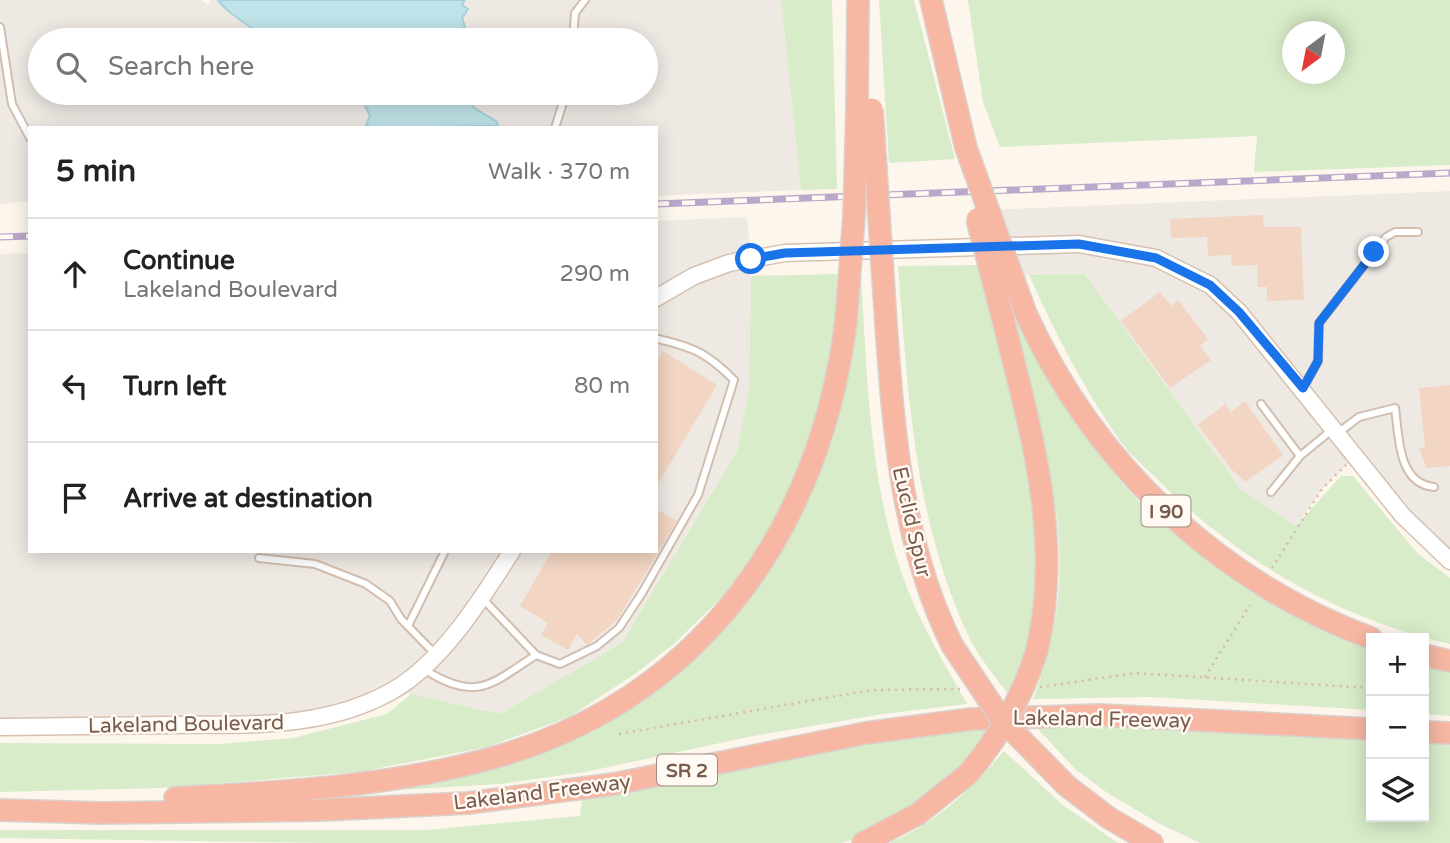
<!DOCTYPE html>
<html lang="en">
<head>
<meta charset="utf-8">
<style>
	:root { --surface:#fff; --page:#f2f2f2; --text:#222; --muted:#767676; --line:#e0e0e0 }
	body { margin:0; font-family:"Varela Round",sans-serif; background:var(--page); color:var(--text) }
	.controls { position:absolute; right:21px; bottom:21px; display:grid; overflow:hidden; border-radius:0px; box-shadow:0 4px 18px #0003 }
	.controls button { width:63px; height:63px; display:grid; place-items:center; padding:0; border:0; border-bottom:2px solid var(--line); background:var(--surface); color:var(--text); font:35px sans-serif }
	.compass { position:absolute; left:1282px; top:21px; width:63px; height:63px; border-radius:50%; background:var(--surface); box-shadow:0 4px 18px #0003; rotate:212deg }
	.stop { position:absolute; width:21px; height:21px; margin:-16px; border:5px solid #1a73e8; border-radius:50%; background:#fff }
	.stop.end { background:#1a73e8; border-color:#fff; box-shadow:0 2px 7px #0008 }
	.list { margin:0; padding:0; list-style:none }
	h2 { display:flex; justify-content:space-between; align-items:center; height:91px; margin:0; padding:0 28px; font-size:30px }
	h2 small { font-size:23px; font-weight:400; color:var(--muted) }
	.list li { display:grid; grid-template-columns:46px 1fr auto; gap:21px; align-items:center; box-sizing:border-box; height:112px; padding:0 28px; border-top:2px solid var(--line) }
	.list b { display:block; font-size:26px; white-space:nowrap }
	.list p { margin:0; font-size:23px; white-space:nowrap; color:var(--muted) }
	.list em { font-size:23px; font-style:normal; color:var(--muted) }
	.icon { flex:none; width:38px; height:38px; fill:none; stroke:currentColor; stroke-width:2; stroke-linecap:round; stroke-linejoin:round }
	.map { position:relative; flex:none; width:1450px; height:843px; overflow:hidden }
	.search { position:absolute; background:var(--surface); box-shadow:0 4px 18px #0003; left:28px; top:28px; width:630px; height:77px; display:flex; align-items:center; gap:18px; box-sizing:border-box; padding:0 24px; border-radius:38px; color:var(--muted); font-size:26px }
	.panel { position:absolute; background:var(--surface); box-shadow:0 4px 18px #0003; left:28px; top:126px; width:630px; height:427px; border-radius:0px }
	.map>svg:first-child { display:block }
	.industrial { fill:#efe9e4; fill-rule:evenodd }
	.green { fill:#d8ecc9; fill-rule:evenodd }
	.water { fill:#bfe3e8; stroke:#a5d3da; stroke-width:2 }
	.building { fill:#f3d5c3 }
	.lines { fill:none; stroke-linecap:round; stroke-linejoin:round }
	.lane-casing { stroke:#d1beb0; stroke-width:10 }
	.secondary-casing { stroke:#d6c0b0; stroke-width:19 }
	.highway-casing { stroke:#dad1cd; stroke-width:24 }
	.path { stroke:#d9b8a5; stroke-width:2.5; stroke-dasharray:2 5; stroke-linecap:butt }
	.lane { stroke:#fff; stroke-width:6 }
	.secondary { stroke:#fff; stroke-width:16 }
	.highway { stroke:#f7b7a3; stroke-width:21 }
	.rail-casing { stroke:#b9a8c9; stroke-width:7 }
	.rail { stroke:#fffaf3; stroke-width:4.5; stroke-dasharray:13; stroke-linecap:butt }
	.highway-bridge-casing { stroke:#dad1cd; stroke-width:24; stroke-linecap:butt }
	.highway-bridge { stroke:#f7b7a3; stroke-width:21 }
	.route { stroke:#1a73e8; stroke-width:9 }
	.labels { text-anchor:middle; stroke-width:5; stroke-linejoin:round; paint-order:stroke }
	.shield { fill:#fffaf3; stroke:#a28b7f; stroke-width:2 }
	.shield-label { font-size:19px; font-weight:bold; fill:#7a5c4d }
	.street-label { font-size:21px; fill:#7a5c4d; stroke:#fffaf3 }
</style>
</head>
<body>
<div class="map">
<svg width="1450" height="843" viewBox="0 0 1450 843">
	<rect width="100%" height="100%" fill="#fdf6ec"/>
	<g class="industrial">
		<path d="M0,0h201l7,5 3,-5h570l20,190 -145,6v-68h-626v73l-30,3zM40,40h606v53h-606z"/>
		<path d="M1450,191v370l-94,-105 -34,33 -26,38 -56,-39 -155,-214 -74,1 -23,-65z"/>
		<path d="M747,217l4,42 -2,130 -12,62 -115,192 -122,71 -107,-24 -53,23 -340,14v-473l30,-1v298h626v-330z"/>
	</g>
	<g class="green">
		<path d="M781,0h51l5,189 -36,1z"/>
		<path d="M879,0h35l41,159 -66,4z"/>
		<path d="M968,0h482v165l-196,7 3,-36 -257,11 -17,-45zM1292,32h42v42h-42z"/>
		<path d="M977,265l44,168 14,74 6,66 -15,83 -16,41c-14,-20 -32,-40 -42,-62 -54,-116 -60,-243 -70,-369z"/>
		<path d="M837,274l-2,65 -17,75 -13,40 -41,86 -28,43 -61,60 -40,31 -66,43 -82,30 -128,25 -198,16 -161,4v-49l220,1 73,-6 94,-24 24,-20 89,20 122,-71 115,-192 12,-62 2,-113z"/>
		<path d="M1085,274l155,214 56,38 45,-50h12l64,77 33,25v66c-111,-25 -212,-84 -292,-164 -12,-12 -27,-24 -37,-38 -37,-53 -66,-109 -92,-167z"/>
		<path d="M861,276c6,98 8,201 40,295 15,46 42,90 66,133l-84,10 -135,23 -163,35 -86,12 -133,8 259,-86 169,-182 39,-84z"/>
		<path d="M1020,320l37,76 64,86 34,37 88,68 109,56 19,6v61l-220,-13 -118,2c56,-144 11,-237 -19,-378z"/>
		<path d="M1424,665l26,6v45l-26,-2z"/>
		<path d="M1102,725l269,13v79h53v-75l26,2v99h-250l-40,-19 -51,-30 -33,-24 -39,-42z"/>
		<path d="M985,727l5,6c-35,46 -91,94 -148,110h-515l-327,-5v-8h426l154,-14 2,-18 274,-58z"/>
		<path d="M1004,751l60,55 54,37h-229c48,-20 81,-53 115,-92z"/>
	</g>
	<g class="water">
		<path d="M218,0h247l-3,5 6,4 -6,9 3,9 -4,4 1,9h-200c-11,-18 -32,-22 -44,-40z"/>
		<path d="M358,93h109l5,2 1,12 24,15 1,4 -126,2 -6,-3 4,-10z"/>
	</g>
	<g class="building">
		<path d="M1263,215l1,12h37l3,73 -37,1v-14h-9l-1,-22 -25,1 -1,-11 -23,1 -1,-19 -36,1 -1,-19z"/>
		<path d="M1160,292l11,14 7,-6 30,39 -8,7 11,14 -41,28 -49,-67z"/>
		<path d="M663,351l54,34 -61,102v-125z"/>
		<path d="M1450,385v81l-24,2 -7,-20 6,-1 -6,-59z"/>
		<path d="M1245,401l38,54 -38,27 -12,-11 -35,-46 27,-21 6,8z"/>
		<path d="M656,509l21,12 -60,99 -30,25 -10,-11 -9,16 -27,-15 7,-12 -28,-17 32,-55h104z"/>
	</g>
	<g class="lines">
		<g class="lane-casing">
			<g id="lane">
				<path d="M0,27l12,77 18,34"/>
				<path d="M573,40l2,-27 10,-13"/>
				<path d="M555,128l11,-35"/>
				<path d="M1303,388l15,-27 1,-38 67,-86 9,-5h23"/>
				<path d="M1261,404l39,52 33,-27"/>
				<path d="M1338,433l21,-16 36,-9c4,29 3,76 39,79"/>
				<path d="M1271,492l29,-36"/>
				<path d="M259,558l56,6 51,20 24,17 11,18 34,35"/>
				<path d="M484,600l52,55 24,9 37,-18 22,-18 23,-35 56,-98 36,-115c-26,-26 -40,-33 -76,-41"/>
				<path d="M408,626l37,-75"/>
				<path d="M425,670c52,32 65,15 111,-15"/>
			</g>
		</g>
		<g class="secondary-casing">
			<g id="secondary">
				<path d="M656,298l38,-22 35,-13 56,-10 294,-9 77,14 54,27 29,27 164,204 47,45"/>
				<path d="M0,727c57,-1 113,-1 170,-2 76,-1 153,5 222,-34 50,-28 90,-93 120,-140"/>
			</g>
		</g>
		<g class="highway-casing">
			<g id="highway">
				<path d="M931,0l35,148"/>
				<path d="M857,111l1,-111"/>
				<path d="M1026,314c68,149 191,267 345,324"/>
				<path d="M1002,315c27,110 62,222 35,335"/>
				<path d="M886,324c8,112 16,219 66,321"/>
				<path d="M1424,655l26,6"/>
				<path d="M1424,732l26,1"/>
				<path d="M1067,786l42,32 43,25"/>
				<path d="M175,798c110,-6 225,-12 331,-44 201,-62 315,-230 340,-433"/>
				<path d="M0,810l102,3 219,-3 147,-7 146,-19 252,-51 106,-14 129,-4 270,14"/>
				<path d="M863,843l55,-29 50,-40"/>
			</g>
		</g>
		<g class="path">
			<path d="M1272,568l50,-79 24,-24"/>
			<path d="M1205,677l45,-72"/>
			<path d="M1040,687l95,-14 236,15"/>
			<path d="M619,734l252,-44 89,-1"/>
		</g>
		<use href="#lane" class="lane"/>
		<use href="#secondary" class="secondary"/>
		<use href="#highway" class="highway"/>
		<g class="rail-casing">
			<g id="rail">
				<path d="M656,204l794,-31"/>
				<path d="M0,237l30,-1"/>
			</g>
		</g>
		<use href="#rail" class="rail"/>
		<g class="highway-bridge-casing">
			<g id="highway-bridge">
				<path d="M872,109l14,215"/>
				<path d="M966,148l60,166"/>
				<path d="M977,219l25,96"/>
				<path d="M846,321l8,-105 3,-105"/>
				<path d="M952,645l50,75 65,66"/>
				<path d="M968,774c32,-38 55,-77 69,-124"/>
			</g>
		</g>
		<use href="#highway-bridge" class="highway-bridge"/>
	</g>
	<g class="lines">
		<path class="route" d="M751,259l34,-6 294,-9 77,14 54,27 29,27 64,76 15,-27 1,-38 55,-71"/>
	</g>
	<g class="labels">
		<g class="shield">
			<rect x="1141.5" y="495.5" width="49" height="31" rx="5"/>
			<rect x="657" y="754.5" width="60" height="31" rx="5"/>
		</g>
		<g class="shield-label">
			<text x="1166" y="518">I 90</text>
			<text x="687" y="777">SR 2</text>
		</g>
		<g class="street-label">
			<text transform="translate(912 522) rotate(77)" y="7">Euclid Spur</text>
			<text transform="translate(1102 719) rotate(1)" y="7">Lakeland Freeway</text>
			<text transform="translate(186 724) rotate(-1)" y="7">Lakeland Boulevard</text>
			<text transform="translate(542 792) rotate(-7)" y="7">Lakeland Freeway</text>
		</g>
	</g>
</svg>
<div class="controls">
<button>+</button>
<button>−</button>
<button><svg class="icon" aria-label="layers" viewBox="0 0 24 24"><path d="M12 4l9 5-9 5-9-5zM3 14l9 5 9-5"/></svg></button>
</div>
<svg class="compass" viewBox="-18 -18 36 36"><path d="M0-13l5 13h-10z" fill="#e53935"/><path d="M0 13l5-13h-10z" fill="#767676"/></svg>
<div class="stop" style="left:751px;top:259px"></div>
<div class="stop end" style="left:1374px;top:252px"></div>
<div class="search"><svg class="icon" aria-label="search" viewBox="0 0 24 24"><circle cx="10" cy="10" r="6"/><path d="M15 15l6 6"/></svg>Search here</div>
<section class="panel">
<h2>5 min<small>Walk · 370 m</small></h2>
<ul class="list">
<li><svg class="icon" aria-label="ahead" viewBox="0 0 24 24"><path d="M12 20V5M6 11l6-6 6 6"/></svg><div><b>Continue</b><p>Lakeland Boulevard</p></div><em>290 m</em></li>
<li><svg class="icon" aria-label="left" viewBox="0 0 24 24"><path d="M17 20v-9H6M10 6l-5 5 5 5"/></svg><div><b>Turn left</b></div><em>80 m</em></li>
<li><svg class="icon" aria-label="arrive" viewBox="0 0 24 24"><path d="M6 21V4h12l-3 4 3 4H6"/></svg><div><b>Arrive at destination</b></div></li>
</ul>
</section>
</div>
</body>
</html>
